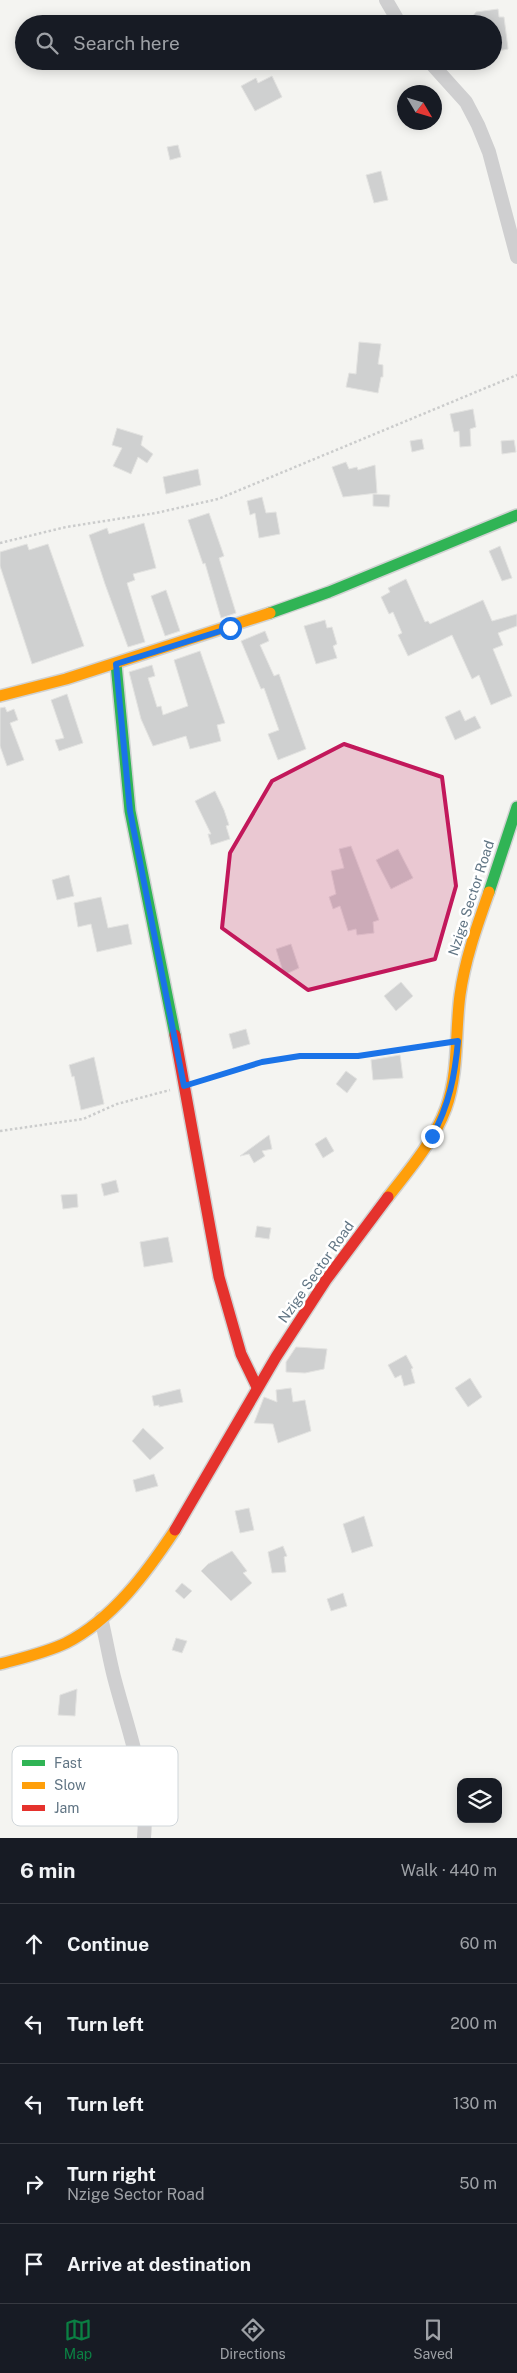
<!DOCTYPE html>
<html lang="en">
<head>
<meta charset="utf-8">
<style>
	:root { --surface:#171b24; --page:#20242c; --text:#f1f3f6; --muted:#9ea1a6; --line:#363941; --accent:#0b8043 }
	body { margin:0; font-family:"Public Sans",sans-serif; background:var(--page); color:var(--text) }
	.controls { position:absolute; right:15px; bottom:15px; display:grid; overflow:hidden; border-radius:10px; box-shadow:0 2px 12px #0003 }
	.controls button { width:45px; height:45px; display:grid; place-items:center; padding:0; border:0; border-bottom:1px solid var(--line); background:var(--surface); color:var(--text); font:25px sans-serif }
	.compass { position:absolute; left:397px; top:85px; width:45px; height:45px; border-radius:50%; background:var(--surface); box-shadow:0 2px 12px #0003; rotate:128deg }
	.stop { position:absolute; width:15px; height:15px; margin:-11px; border:4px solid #1a73e8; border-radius:50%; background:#fff }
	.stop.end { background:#1a73e8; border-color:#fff; box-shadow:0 1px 5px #0008 }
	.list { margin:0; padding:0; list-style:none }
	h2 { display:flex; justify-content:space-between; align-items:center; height:65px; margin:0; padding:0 20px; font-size:21px }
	h2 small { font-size:16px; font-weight:400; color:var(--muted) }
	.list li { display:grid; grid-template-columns:32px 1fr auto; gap:15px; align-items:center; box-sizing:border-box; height:80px; padding:0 20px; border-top:1px solid var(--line) }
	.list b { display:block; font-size:19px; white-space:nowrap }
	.list p { margin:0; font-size:16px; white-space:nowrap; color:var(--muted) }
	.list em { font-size:16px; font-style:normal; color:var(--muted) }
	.icon { flex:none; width:28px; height:28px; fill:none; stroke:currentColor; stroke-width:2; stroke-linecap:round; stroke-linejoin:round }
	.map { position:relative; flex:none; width:517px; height:1838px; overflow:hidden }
	.search { position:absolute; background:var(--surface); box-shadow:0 2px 12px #0003; left:15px; right:15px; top:15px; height:55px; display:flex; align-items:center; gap:12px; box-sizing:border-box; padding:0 18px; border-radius:28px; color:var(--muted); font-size:19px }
	.sheet { height:465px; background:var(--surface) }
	nav { display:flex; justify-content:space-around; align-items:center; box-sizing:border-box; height:70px; border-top:1px solid var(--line); background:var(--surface); font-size:14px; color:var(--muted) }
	nav a { display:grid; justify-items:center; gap:2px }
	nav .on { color:var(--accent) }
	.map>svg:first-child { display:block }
	.building { fill:#cfd0d0; stroke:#e3e3e1 }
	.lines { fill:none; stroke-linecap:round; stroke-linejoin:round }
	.fast-casing { stroke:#d1d2d2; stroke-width:14 }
	.slow-casing { stroke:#d1d2d2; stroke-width:14 }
	.jam-casing { stroke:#d1d2d2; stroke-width:14 }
	.path { stroke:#cbcccc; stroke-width:2.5; stroke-dasharray:2.5 2.5; stroke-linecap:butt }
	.street { stroke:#cfcfd0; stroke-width:14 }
	.fast { stroke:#30b455; stroke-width:11 }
	.slow { stroke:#ff9f0a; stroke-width:11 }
	.jam { stroke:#e5322d; stroke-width:11 }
	.route { stroke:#1a73e8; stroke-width:6 }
	.marked { fill:#c2185b; fill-opacity:0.2; stroke:#c2185b; stroke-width:4; stroke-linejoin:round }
	.labels { text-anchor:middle; stroke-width:5; stroke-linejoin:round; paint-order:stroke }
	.street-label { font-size:14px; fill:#617584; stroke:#fff }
	.key { fill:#fff; stroke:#d0d6da; stroke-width:1 }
	.key-label { font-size:14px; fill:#617584 }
</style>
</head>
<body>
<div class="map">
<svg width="517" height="1838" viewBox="0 0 517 1838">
	<rect width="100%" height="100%" fill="#f4f4f1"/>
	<g class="building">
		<path d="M498,9l1,8h5l4,32 -15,3v-28h-26l9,-12z"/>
		<path d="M272,76l10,21 -27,14 -14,-25 15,-8 2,5z"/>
		<path d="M178,145l3,12 -11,3 -3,-13z"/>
		<path d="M381,171l7,29 -14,3 -8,-28z"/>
		<path d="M359,342l22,2 -3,20 5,1v12h-2l-3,16 -32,-6 3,-14 7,1z"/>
		<path d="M473,409l3,18 -6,2 1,17 -11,1 -1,-16 -5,1 -4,-18z"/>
		<path d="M117,428l26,8 -2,9 12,9 -6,9 -9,-6 -7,17 -18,-8 9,-18 -10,-3z"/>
		<path d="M422,439l2,10 -12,3 -2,-11z"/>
		<path d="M514,440l2,12 -14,2 -1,-13z"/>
		<path d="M346,462l3,7 8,-2 1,3 17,-5 2,28 -34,4 -11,-30z"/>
		<path d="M198,469l3,16 -35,9 -3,-17z"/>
		<path d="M373,494l17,1 -1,12 -16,-1z"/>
		<path d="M262,497l4,16 10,-1 4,22 -21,4 -4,-25 -5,2 -3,-14z"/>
		<path d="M209,513l15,43 -5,2 17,55 -15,5 -16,-55 -2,1 -15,-44z"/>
		<path d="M144,523l12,45 -23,6 2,6 -8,3 18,59 -17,5 -23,-63 -16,-49 18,-7 2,6z"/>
		<path d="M27,544l2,6 19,-6 36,102 -52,18 -32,-98v-14z"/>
		<path d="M500,546l12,32 -10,3 -13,-30z"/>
		<path d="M406,579l19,43 3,-1 2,3 53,-24 9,21 25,-7v12l-19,7 5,12 -10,4 19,47 -21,9 -12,-30 -7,4 -20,-44 -44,21 -10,-21 4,-2 -9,-21 -4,2 -8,-17 9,-5 -2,-4z"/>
		<path d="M166,590l14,41 -15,5 -14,-40z"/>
		<path d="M325,620l2,8 5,-1 5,17 -4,2 4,12 -21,6 -12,-38z"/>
		<path d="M265,631l4,10 -9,4 14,31 5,-2 27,75 -28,11 -10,-26 11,-4 -15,-42 -3,1 -20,-48z"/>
		<path d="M200,651l25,72 -8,2 4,16 -31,8 -4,-13 -33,10 -12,-27 -12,-47 23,-7 3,11 -7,2 9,29 4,-1 2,9 25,-9 -14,-46z"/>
		<path d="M67,694l16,49 -24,8 -4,-11 9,-2 -13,-38z"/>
		<path d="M5,707l2,5 7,-3 4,11 -8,3 14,37 -17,6 -7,-20v-38z"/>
		<path d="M460,710l5,11 10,-5 6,12 -26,12 -10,-23z"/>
		<path d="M215,791l9,19 5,15 -3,1 4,13 -19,6 -3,-11h3l-16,-33z"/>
		<path d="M351,846l28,74 -6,2 1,11 -17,2 -1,-6 -8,2 -8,-25 -7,3 -4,-12 7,-3 -5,-23 13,-3 -5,-19z"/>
		<path d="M398,849l15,29 -22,11 -15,-29z"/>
		<path d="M69,875l5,21 -17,4 -5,-20z"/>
		<path d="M101,897l7,31 20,-4 4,20 -35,8 -6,-28 -13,3 -4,-24z"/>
		<path d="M291,944l8,24 -15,7 -8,-26z"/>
		<path d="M401,982l12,14 -17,15 -12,-15z"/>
		<path d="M246,1029l4,15 -17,5 -4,-15z"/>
		<path d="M400,1055l3,23 -30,2 -2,-20z"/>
		<path d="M94,1057l10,47 -23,6 -7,-34 -2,1 -3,-12z"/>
		<path d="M346,1071l11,8 -10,14 -11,-9z"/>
		<path d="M269,1135l3,14 -10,2 3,5 -11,7 -5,-9 -9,2z"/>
		<path d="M326,1137l8,14 -11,7 -8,-14z"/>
		<path d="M116,1180l3,12 -15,4 -3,-12z"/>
		<path d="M77,1194l1,13 -15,2 -2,-14z"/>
		<path d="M257,1226l14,2 -2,11 -14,-2z"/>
		<path d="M168,1237l5,25 -29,5 -4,-25z"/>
		<path d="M296,1347l31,2 -3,20 -19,4 -19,-1v-10z"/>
		<path d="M406,1355l7,13 -2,1 4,14 -11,3 -3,-11 -6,3 -7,-13z"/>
		<path d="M470,1378l12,19 -14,10 -13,-19z"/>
		<path d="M291,1388l2,14 12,-2 6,31 -33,12 -5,-19 -19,-1 10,-26 13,5 -1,-12z"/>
		<path d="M180,1389l3,13 -24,5v-2l-5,1 -2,-10z"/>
		<path d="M143,1428l21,20 -14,12 -18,-19z"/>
		<path d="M154,1474l4,12 -22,6 -3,-12z"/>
		<path d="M249,1508l5,22 -14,3 -5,-22z"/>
		<path d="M364,1516l9,30 -21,7 -9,-29z"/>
		<path d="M283,1546l4,10 -3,1 2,15 -14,1 -4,-21z"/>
		<path d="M232,1551l15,20 -4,2 9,10 -21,18 -30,-30 7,-7z"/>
		<path d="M182,1583l10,8 -8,8 -9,-8z"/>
		<path d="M343,1593l4,13 -16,5 -4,-12z"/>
		<path d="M176,1638l11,3 -5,12 -10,-3z"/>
		<path d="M77,1689l-2,27 -17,-1 2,-20z"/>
	</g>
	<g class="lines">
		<g class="fast-casing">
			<g id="fast">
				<path d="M270,613l59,-21 188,-77"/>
				<path d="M116,664l14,147 45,224"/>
				<path d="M489,892l28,-85"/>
			</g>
		</g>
		<g class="slow-casing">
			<g id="slow">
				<path d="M0,696l66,-17 204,-66"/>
				<path d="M388,1197c21,-27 46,-56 58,-89 13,-36 9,-76 14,-113 5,-36 17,-69 29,-103"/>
				<path d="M0,1664c22,-6 45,-11 66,-21 47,-24 81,-71 109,-113"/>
			</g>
		</g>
		<g class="jam-casing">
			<g id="jam">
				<path d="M175,1035l44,242 22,77 16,33"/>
				<path d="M175,1530l101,-173 50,-77 62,-83"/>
			</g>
		</g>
		<g class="path">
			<path d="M0,543l66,-16 90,-14 62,-14 299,-124"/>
			<path d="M201,1081l61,-19 38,-6h58l81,-12"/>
			<path d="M0,1131l83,-12 34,-15 53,-14"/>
		</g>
		<g class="street">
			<path d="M386,0l14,24"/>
			<path d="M429,61l37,41 12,23 11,27 28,105"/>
			<path d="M101,1618c5,20 8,40 13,59 14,54 35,105 30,161"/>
		</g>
		<use href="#fast" class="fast"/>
		<use href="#slow" class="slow"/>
		<use href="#jam" class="jam"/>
	</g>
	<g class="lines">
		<path class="route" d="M230,628l-114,36 14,147 54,275 78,-24 38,-6h58l100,-15c-3,34 -9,65 -26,95"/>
	</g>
	<path class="marked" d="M344,744l98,33 14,109 -21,73 -127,31 -86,-62 8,-75 42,-72z"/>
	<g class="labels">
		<g class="street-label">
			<text transform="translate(471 898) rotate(-72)" y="5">Nzige Sector Road</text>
			<text transform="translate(316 1272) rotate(-55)" y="5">Nzige Sector Road</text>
		</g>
	</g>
	<rect x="12" y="1746" width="166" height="80" rx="8" class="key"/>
	<rect x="22" y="1760" width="23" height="6" fill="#30b455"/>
	<rect x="22" y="1782" width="23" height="7" fill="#ff9f0a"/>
	<rect x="22" y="1805" width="23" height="6" fill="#e5322d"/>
	<g class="key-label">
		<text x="54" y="1768">Fast</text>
		<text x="54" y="1790">Slow</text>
		<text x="54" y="1813">Jam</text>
	</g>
</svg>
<div class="controls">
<button><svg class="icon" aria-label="layers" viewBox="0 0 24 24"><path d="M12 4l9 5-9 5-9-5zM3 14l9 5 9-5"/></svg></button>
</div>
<svg class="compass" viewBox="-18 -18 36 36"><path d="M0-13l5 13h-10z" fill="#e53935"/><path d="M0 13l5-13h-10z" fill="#9ea1a6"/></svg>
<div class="stop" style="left:230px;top:628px"></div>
<div class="stop end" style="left:432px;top:1136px"></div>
<div class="search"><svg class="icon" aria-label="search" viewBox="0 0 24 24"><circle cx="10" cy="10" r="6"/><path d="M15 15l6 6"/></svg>Search here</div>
</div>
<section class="sheet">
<h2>6 min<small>Walk · 440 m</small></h2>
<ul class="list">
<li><svg class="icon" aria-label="ahead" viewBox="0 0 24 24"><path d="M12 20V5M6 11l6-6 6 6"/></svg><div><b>Continue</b></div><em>60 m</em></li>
<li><svg class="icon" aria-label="left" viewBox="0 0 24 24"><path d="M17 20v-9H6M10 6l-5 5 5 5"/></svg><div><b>Turn left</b></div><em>200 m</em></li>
<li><svg class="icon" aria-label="left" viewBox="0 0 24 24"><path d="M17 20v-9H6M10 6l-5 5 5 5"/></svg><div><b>Turn left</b></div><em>130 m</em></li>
<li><svg class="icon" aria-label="right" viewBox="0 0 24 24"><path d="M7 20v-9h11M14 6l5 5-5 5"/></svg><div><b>Turn right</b><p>Nzige Sector Road</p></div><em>50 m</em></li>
<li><svg class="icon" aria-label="arrive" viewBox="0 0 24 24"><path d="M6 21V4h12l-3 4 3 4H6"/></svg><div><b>Arrive at destination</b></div></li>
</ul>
</section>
<nav>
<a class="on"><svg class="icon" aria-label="map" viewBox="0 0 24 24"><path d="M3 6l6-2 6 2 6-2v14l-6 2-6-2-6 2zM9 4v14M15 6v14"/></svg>Map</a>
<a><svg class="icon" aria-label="directions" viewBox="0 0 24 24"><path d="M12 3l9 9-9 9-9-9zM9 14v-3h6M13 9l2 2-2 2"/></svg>Directions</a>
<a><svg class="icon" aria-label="saved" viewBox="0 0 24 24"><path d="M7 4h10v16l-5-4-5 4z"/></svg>Saved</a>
</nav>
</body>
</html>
